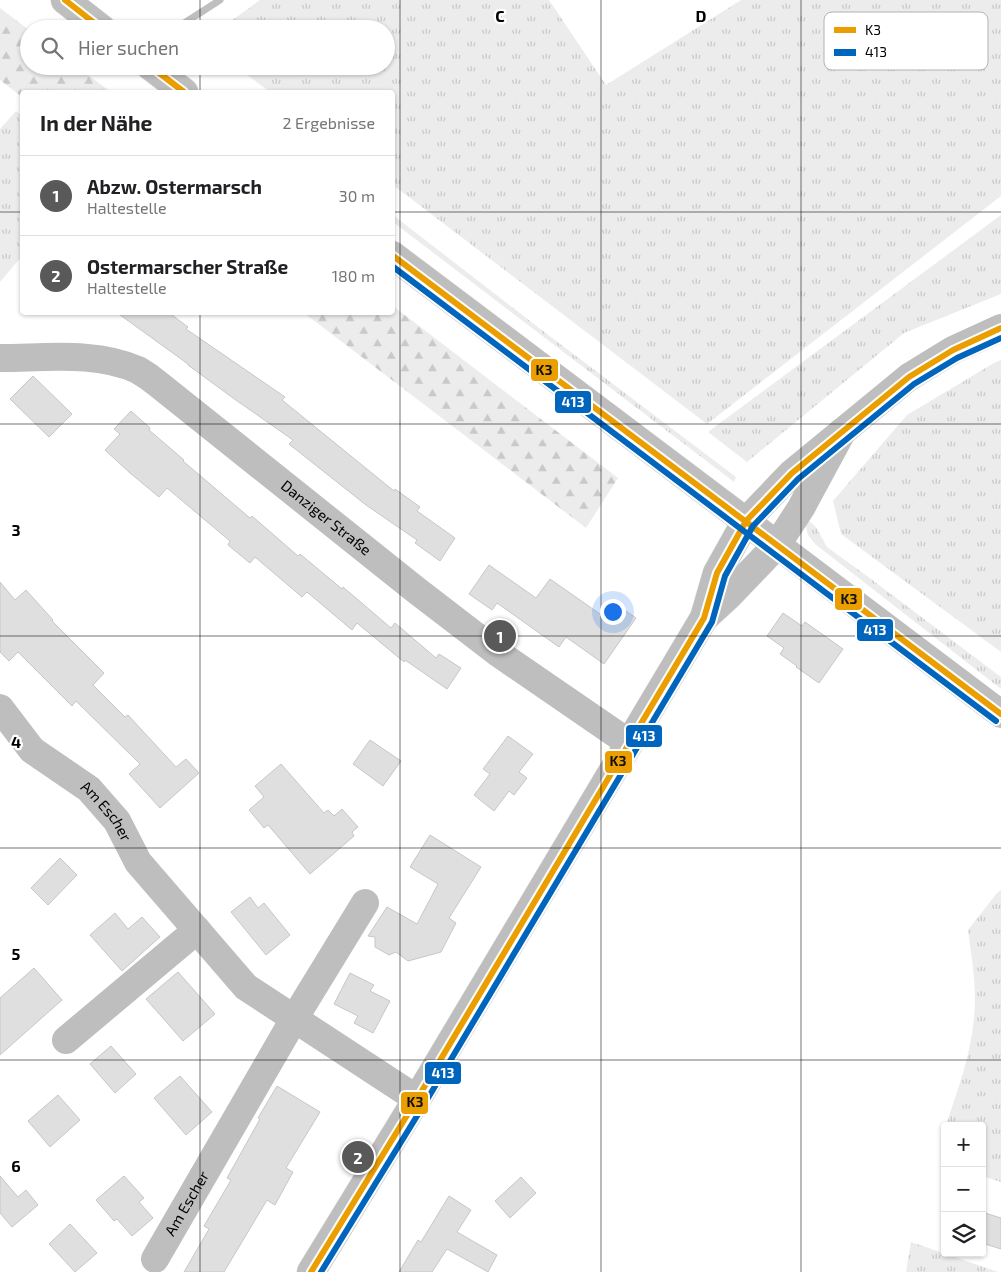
<!DOCTYPE html>
<html lang="de">
<head>
<meta charset="utf-8">
<style>
	:root { --surface:#fff; --page:#f6f6f6; --text:#202124; --muted:#757577; --line:#e0e0e0; --accent:#595959 }
	body { margin:0; font-family:"Exo 2",sans-serif; background:var(--page); color:var(--text) }
	.controls { position:absolute; right:15px; bottom:15px; display:grid; overflow:hidden; border-radius:5px; box-shadow:0 1px 4px #0004 }
	.controls button { width:45px; height:45px; display:grid; place-items:center; padding:0; border:0; border-bottom:1px solid var(--line); background:var(--surface); color:var(--text); font:25px sans-serif }
	.you { position:absolute; left:612px; top:611px; width:18px; height:18px; margin:-12px; border:4px solid #fff; border-radius:50%; background:#1a73e8; box-shadow:0 0 0 8px #1a73e833 }
	.badge { display:grid; place-items:center; width:32px; height:32px; border-radius:50%; background:var(--accent); color:#fff; font-size:16px; font-weight:700 }
	.pin { position:absolute; translate:-50% -50%; border:2px solid #fff; box-shadow:0 1px 5px #0006 }
	.list { margin:0; padding:0; list-style:none }
	h2 { display:flex; justify-content:space-between; align-items:center; height:65px; margin:0; padding:0 20px; font-size:21px }
	h2 small { font-size:16px; font-weight:400; color:var(--muted) }
	.list li { display:grid; grid-template-columns:32px 1fr auto; gap:15px; align-items:center; box-sizing:border-box; height:80px; padding:0 20px; border-top:1px solid var(--line) }
	.list b { display:block; font-size:19px; white-space:nowrap }
	.list p { margin:0; font-size:16px; white-space:nowrap; color:var(--muted) }
	.list em { font-size:16px; font-style:normal; color:var(--muted) }
	.icon { flex:none; width:28px; height:28px; fill:none; stroke:currentColor; stroke-width:2; stroke-linecap:round; stroke-linejoin:round }
	.map { position:relative; flex:none; width:1001px; height:1272px; overflow:hidden }
	.search { position:absolute; background:var(--surface); box-shadow:0 1px 4px #0004; left:20px; top:20px; width:375px; height:55px; display:flex; align-items:center; gap:12px; box-sizing:border-box; padding:0 18px; border-radius:28px; color:var(--muted); font-size:19px }
	.panel { position:absolute; background:var(--surface); box-shadow:0 1px 4px #0004; left:20px; top:90px; width:375px; height:225px; border-radius:5px }
	.map>svg:first-child { display:block }
	.grass { fill:url(#grass-tufts) }
	.forest { fill:url(#forest-firs) }
	.lines { fill:none; stroke-linecap:round; stroke-linejoin:round }
	.stream { stroke:#bfbfbf; stroke-width:7 }
	.building { fill:#dfdfdf; stroke:#c7c7c7 }
	.major-casing { stroke:#dbdbdb; stroke-width:29 }
	.minor { stroke:#bebebe; stroke-width:28 }
	.major { stroke:#bebebe; stroke-width:28 }
	.bus-1-casing { stroke:#fff; stroke-width:10 }
	.bus-2-casing { stroke:#fff; stroke-width:10 }
	.bus-1 { stroke:#eb9e00; stroke-width:6 }
	.bus-2 { stroke:#0065bd; stroke-width:6 }
	.grid { fill:none; stroke:#000; stroke-width:1; stroke-opacity:0.55 }
	.labels { text-anchor:middle; stroke-width:4.5; stroke-linejoin:round; paint-order:stroke }
	.street-label { font-size:15px; fill:#000; stroke:#fff }
	.key { fill:#fff; stroke:#b2b2b2; stroke-width:1 }
	.key-label { font-size:14px; fill:#000 }
	.grid-label { font-size:16px; text-anchor:middle; font-weight:bold; fill:#000; stroke:#fff; stroke-width:4.5; stroke-linejoin:round; paint-order:stroke }
	.line-badge { stroke:#fff; stroke-width:2 }
	.badge-label { font-size:14px; text-anchor:middle; font-weight:bold; fill:#fff }
	.pale-badge-label { font-size:14px; text-anchor:middle; font-weight:bold; fill:#111 }
</style>
</head>
<body>
<div class="map">
<svg width="1001" height="1272" viewBox="0 0 1001 1272">
	<defs>
		<pattern id="grass-tufts" width="24" height="20" patternUnits="userSpaceOnUse" patternTransform="scale(1.25)"><rect width="24" height="20" fill="#ececec"/><path d="M3 7l-1-3M5 7V3M7 7l1-3M15 17l-1-3M17 17v-4M19 17l1-3" fill="none" stroke="#c9c9c9"/></pattern>
		<pattern id="forest-firs" width="22" height="20" patternUnits="userSpaceOnUse" patternTransform="scale(1.25)"><rect width="22" height="20" fill="#ececec"/><path d="M5 1l3.5 6h-7zM16 11l3.5 6h-7z" fill="#c9c9c9"/></pattern>
	</defs>
	<rect width="100%" height="100%" fill="#fff"/>
	<g class="grass">
		<path d="M260,0h289l57,85 135,-85h260v196l-294,228 -314,-239 -1,-93h-122l-35,-26h151v-37h-166z"/>
		<path d="M16,111l6,5v140l-22,26v-153z"/>
		<path d="M393,215l146,113 197,149 -2,5 -341,-260z"/>
		<path d="M1001,215v79l-97,39 -157,129 -39,-30z"/>
		<path d="M1001,360v292l-160,-118 -8,-33 74,-86 87,-52z"/>
		<path d="M808,520l8,7 11,20 40,29 134,101v12l-186,-145 -7,-9 -3,-12z"/>
		<path d="M1001,890v292l-19,-6v-50h-36c11,-35 25,-71 28,-108 3,-29 -2,-59 -6,-88l29,-37z"/>
		<path d="M911,1242l87,30h-92z"/>
	</g>
	<g class="forest">
		<path d="M0,8l29,22v36h47l35,26h-89v5l-22,-17z"/>
		<path d="M393,306l225,172 -32,50 -282,-215 88,-1z"/>
	</g>
	<g class="lines">
		<path class="stream" d="M175,29l45,-29"/>
	</g>
	<g class="building">
		<path d="M116,312h52l20,15 -2,2 99,68 -3,3 112,91 1,-2 25,18 -3,4 38,27 -15,23 -25,-18 2,-3 -51,-35 -77,-61 4,-4 -60,-42 -45,-33v-1z"/>
		<path d="M33,376l39,38 -23,23 -39,-38z"/>
		<path d="M131,411l19,17 -1,2 35,30 -1,1 67,57 2,-2 46,40 2,-2 42,35 1,-2 48,41 4,-5 41,35 3,-4 22,14 -14,21 -42,-29 -1,2 -47,-39 -5,7 -45,-38 -5,5 -47,-40 -5,6 -22,-18 2,-4 -63,-53 -8,9 -29,-24 -25,-23 15,-16 -6,-5z"/>
		<path d="M489,565l47,33 14,-19 50,35 10,-14 26,18 -32,46 -38,-27 -7,10 -62,-44 -5,7 -23,-16z"/>
		<path d="M0,582l15,18 11,-10 27,30 -1,1 52,52 -11,12 32,32 3,-2 48,52 10,-8 13,14 -39,35 -31,-34 11,-10 -64,-63 -4,5 -54,-54 -9,9 -9,-9z"/>
		<path d="M783,613l19,13 3,-4 38,27 -24,34 -23,-16 1,-1 -17,-12 4,-6 -17,-12z"/>
		<path d="M508,736l25,18 -14,18 8,6 -13,17 -5,-4 -15,20 -20,-16 16,-21 -7,-5z"/>
		<path d="M370,740l31,21 -18,25 -30,-22z"/>
		<path d="M281,764l43,49 4,-3 6,6 8,-7 16,18 -6,5 2,4 -44,38 -42,-49 -4,3 -15,-18 15,-13 -9,-11z"/>
		<path d="M430,835l51,32 -32,51 7,5 -15,29 -33,9 -12,-9 -7,3 -14,-8v-10l-7,-1 19,-29 30,17 21,-40 -28,-17z"/>
		<path d="M60,858l17,17 -29,30 -17,-17z"/>
		<path d="M250,897l8,11 6,-5 26,32 -24,20 -35,-43z"/>
		<path d="M115,913l13,16 14,-12 18,20 -38,34 -32,-36z"/>
		<path d="M34,968l28,32 -62,55v-57z"/>
		<path d="M178,972l37,42 -32,27 -37,-42z"/>
		<path d="M350,973l24,12 -4,6 20,10 -17,32 -19,-10 4,-7 -24,-12z"/>
		<path d="M111,1046l25,28 -21,19 -25,-29z"/>
		<path d="M180,1076l32,36 -26,23 -32,-37z"/>
		<path d="M277,1086l43,26 -34,56 7,4 -18,33 -8,-5 -43,72h-40l25,-43 -5,-3 27,-46 -4,-2 33,-59 -2,-1z"/>
		<path d="M58,1095l22,25 -30,27 -22,-26z"/>
		<path d="M0,1176l18,21 8,-7 12,15 -26,22 -12,-14z"/>
		<path d="M124,1176l20,22 -5,4 14,16 -21,18 -15,-17 -3,2 -18,-21z"/>
		<path d="M521,1177l15,16 -26,25 -15,-17z"/>
		<path d="M449,1196l22,14 -14,22 40,23 -9,17 -41,-23 -15,23h-33l19,-32 3,2z"/>
		<path d="M982,1212l19,6v31l-19,-6z"/>
		<path d="M70,1224l27,29 -22,19 -26,-28z"/>
	</g>
	<g class="lines">
		<g class="major-casing">
			<g id="major">
				<path d="M65,0l37,29"/>
				<path d="M150,66l34,26"/>
				<path d="M392,255l385,290 -49,51 -24,22"/>
				<path d="M311,1272l106,-173 287,-481 13,-45 29,-52"/>
			</g>
		</g>
		<g class="minor">
			<path id="s1" d="M0,358c45,0 96,-7 138,12 7,4 14,9 20,14l258,206 82,63 131,90"/>
			<path d="M842,432l-41,76 -24,37 224,169"/>
			<path d="M746,521l46,-48 117,-96 44,-27 48,-22"/>
			<path id="s2" d="M0,708l32,42 57,39 28,32 21,41 108,125 171,112"/>
			<path d="M66,1040l131,-110"/>
			<path id="s3" d="M155,1259l139,-240 71,-116"/>
		</g>
		<use href="#major" class="major"/>
		<g class="bus-1-casing">
			<g id="bus-1">
				<path d="M65,0l37,29"/>
				<path d="M150,66l34,26"/>
				<path d="M392,255l609,459"/>
				<path d="M311,1272l106,-173 287,-481 13,-45 29,-52 46,-48 117,-96 44,-27 48,-22"/>
			</g>
		</g>
		<g class="bus-2-casing">
			<g id="bus-2">
				<path d="M392,266l604,455"/>
				<path d="M321,1272l104,-169 287,-481 13,-46 28,-50 45,-47 116,-95 43,-26 44,-20"/>
			</g>
		</g>
		<use href="#bus-1" class="bus-1"/>
		<use href="#bus-2" class="bus-2"/>
	</g>
	<path class="grid" d="M200,0v29M400,0v1272M601,0v1272M801,0v1272M200,66v26M0,212h22M392,212h609M200,312v960M0,424h1001M0,636h1001M0,848h1001M0,1060h1001"/>
	<g class="labels">
		<g class="street-label">
			<text dy="5" stroke="none"><textPath href="#s1" startOffset="379">Danziger Straße</textPath></text>
			<text dy="5" stroke="none"><textPath href="#s2" startOffset="150">Am Escher</textPath></text>
			<text dy="5" stroke="none"><textPath href="#s3" startOffset="64">Am Escher</textPath></text>
		</g>
	</g>
	<rect x="824" y="12" width="164" height="58" rx="8" class="key"/>
	<rect x="834" y="27" width="22" height="6" fill="#eb9e00"/>
	<rect x="834" y="49" width="22" height="7" fill="#0065bd"/>
	<g class="key-label">
		<text x="865" y="35">K3</text>
		<text x="865" y="57">413</text>
	</g>
	<g class="grid-label">
		<text x="500" y="22">C</text>
		<text x="701" y="22">D</text>
		<text x="16" y="536">3</text>
		<text x="16" y="748">4</text>
		<text x="16" y="960">5</text>
		<text x="16" y="1172">6</text>
	</g>
	<g class="line-badge">
		<rect x="530" y="358" width="29" height="24" rx="5" fill="#eb9e00"/>
		<rect x="554" y="390" width="38" height="24" rx="5" fill="#0065bd"/>
		<rect x="834" y="587" width="29" height="24" rx="5" fill="#eb9e00"/>
		<rect x="856" y="618" width="38" height="24" rx="5" fill="#0065bd"/>
		<rect x="625" y="724" width="38" height="24" rx="5" fill="#0065bd"/>
		<rect x="604" y="750" width="29" height="24" rx="5" fill="#eb9e00"/>
		<rect x="424" y="1061" width="38" height="24" rx="5" fill="#0065bd"/>
		<rect x="400" y="1091" width="29" height="24" rx="5" fill="#eb9e00"/>
	</g>
	<g class="badge-label">
		<text x="573" y="407">413</text>
		<text x="875" y="635">413</text>
		<text x="644" y="741">413</text>
		<text x="443" y="1078">413</text>
	</g>
	<g class="pale-badge-label">
		<text x="544" y="375">K3</text>
		<text x="849" y="604">K3</text>
		<text x="618" y="766">K3</text>
		<text x="415" y="1107">K3</text>
	</g>
</svg>
<div class="controls">
<button>+</button>
<button>−</button>
<button><svg class="icon" aria-label="layers" viewBox="0 0 24 24"><path d="M12 4l9 5-9 5-9-5zM3 14l9 5 9-5"/></svg></button>
</div>
<div class="you"></div>
<div class="pin badge" style="left:500px;top:636px">1</div>
<div class="pin badge" style="left:358px;top:1157px">2</div>
<div class="search"><svg class="icon" aria-label="search" viewBox="0 0 24 24"><circle cx="10" cy="10" r="6"/><path d="M15 15l6 6"/></svg>Hier suchen</div>
<section class="panel">
<h2>In der Nähe<small>2 Ergebnisse</small></h2>
<ul class="list">
<li><span class="badge">1</span><div><b>Abzw. Ostermarsch</b><p>Haltestelle</p></div><em>30 m</em></li>
<li><span class="badge">2</span><div><b>Ostermarscher Straße</b><p>Haltestelle</p></div><em>180 m</em></li>
</ul>
</section>
</div>
</body>
</html>
